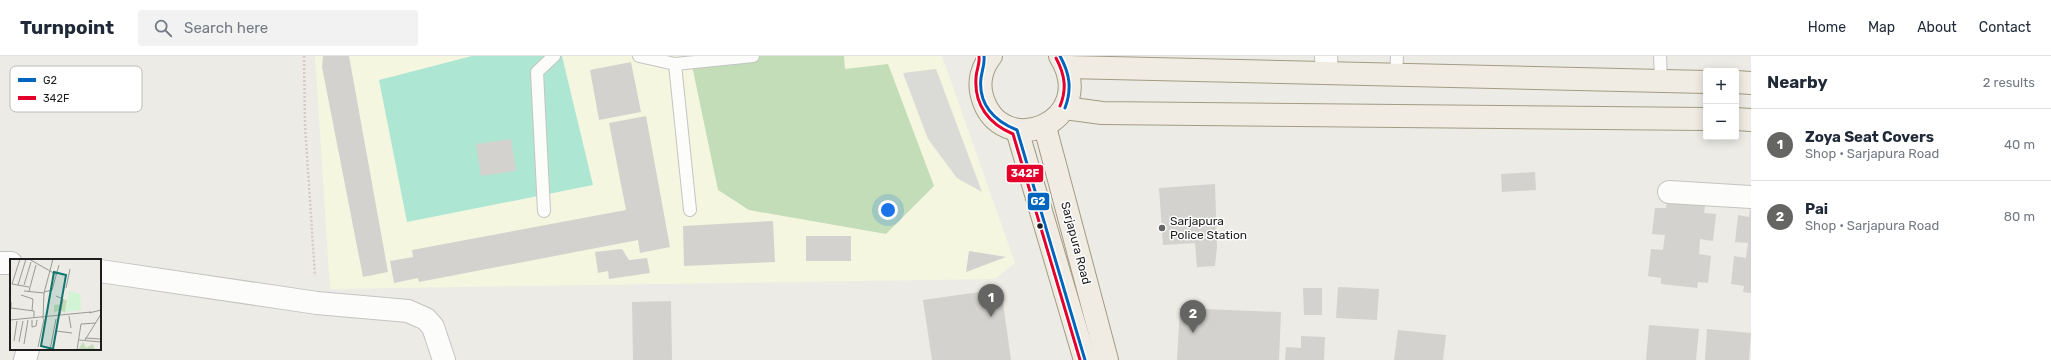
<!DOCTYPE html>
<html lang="en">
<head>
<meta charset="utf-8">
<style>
	:root { --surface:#fff; --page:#f2f2f3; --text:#1f2937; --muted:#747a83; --line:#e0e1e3; --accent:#656563 }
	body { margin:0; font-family:Rubik,sans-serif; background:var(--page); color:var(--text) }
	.controls { position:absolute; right:12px; top:12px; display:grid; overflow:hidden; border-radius:4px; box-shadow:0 2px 10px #0003 }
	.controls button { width:36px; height:36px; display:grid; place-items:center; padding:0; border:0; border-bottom:1px solid var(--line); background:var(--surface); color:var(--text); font:20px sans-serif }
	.you { position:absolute; left:888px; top:154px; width:14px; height:14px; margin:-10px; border:3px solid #fff; border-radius:50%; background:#1a73e8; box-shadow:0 0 0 6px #1a73e833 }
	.badge { display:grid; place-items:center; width:26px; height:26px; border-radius:50%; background:var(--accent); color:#fff; font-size:13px; font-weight:700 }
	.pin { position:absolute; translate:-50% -33px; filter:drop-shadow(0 1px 2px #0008) }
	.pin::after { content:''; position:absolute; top:21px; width:14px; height:12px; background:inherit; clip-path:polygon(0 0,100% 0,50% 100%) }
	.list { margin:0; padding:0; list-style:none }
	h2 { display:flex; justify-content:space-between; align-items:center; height:52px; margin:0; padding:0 16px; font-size:17px }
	h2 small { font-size:13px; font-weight:400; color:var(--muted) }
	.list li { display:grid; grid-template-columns:26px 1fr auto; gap:12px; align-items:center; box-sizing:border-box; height:72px; padding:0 16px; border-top:1px solid var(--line) }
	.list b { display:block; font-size:15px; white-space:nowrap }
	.list p { margin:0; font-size:13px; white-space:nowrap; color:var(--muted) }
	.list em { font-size:13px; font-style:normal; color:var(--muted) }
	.icon { flex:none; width:22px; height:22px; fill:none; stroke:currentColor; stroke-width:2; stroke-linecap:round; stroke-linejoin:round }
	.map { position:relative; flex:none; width:1751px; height:304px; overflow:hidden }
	header { display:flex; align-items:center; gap:24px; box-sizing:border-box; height:56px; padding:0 20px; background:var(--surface); border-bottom:1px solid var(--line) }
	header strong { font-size:19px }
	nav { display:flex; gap:22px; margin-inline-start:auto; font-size:14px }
	.search { width:280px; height:36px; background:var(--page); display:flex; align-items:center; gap:10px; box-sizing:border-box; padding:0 14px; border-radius:4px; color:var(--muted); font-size:15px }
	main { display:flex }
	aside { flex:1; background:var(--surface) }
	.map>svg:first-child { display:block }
	.education { fill:#f5f6e0 }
	.forest { fill:#c2ddb8 }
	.pitch { fill:#ade7d3 }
	.parking { fill:#dadad7 }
	.building { fill:#d4d2ce }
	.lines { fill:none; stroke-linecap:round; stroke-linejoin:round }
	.service-casing { stroke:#c4c4c1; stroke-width:14 }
	.minor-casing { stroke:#c4c4c1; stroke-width:24 }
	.primary-casing { stroke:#a29b82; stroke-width:24 }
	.path { stroke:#d7c9c4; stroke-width:2.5; stroke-dasharray:2 2; stroke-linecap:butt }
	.service { stroke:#fcfcfb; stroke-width:12 }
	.minor { stroke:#fcfcfb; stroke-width:22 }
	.primary { stroke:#f0ece3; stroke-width:22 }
	.bus-1-casing { stroke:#fff; stroke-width:6 }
	.bus-2-casing { stroke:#fff; stroke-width:6 }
	.bus-1 { stroke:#0065bd; stroke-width:3 }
	.bus-2 { stroke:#e4002b; stroke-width:3 }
	.bus-dot { fill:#1d1d1d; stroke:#fff; stroke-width:1.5 }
	.poi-dot { fill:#656563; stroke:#fff; stroke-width:1.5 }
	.labels { text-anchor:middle; stroke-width:3; stroke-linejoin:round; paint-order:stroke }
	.poi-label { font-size:12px; fill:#1d1d1d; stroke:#fff; text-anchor:start }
	.street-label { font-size:12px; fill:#1d1d1d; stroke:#fff }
	.inset-road { fill:none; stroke:#999995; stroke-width:1 }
	.view { fill:#0f766e; fill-opacity:0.15; stroke:#0f766e; stroke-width:2 }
	.inset-edge { fill:none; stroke:#1d1d1d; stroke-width:2 }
	.key { fill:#fff; stroke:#bbb; stroke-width:1 }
	.key-label { font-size:11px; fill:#1d1d1d }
	.line-badge { stroke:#fff; stroke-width:1.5 }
	.badge-label { font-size:11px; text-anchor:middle; font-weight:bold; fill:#fff }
</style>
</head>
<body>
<header>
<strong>Turnpoint</strong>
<div class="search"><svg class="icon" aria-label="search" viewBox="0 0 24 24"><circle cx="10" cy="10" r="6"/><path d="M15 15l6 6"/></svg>Search here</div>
<nav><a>Home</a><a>Map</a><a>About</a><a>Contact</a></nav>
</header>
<main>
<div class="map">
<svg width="1751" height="304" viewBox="0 0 1751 304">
	<rect width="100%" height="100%" fill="#ecebe5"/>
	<path class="education" d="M315,0h627l73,207 -20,16 -665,10z"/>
	<path class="forest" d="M690,0h154l1,13 43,-5 46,122 -48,48 -137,-24 -31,-20z"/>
	<path class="pitch" d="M472,0h90l31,129 -186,37 -28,-142z"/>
	<path class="parking" d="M936,13l46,123 -25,-14 -29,-39 -25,-66z"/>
	<g class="building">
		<path d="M323,0h26l39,216 -25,5 -41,-210z"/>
		<path d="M631,6l10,50 -42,8 -9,-50z"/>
		<path d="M646,60l24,131 -30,6 -2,-13 -219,42 -1,-4 -24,5 -4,-22 23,-4 -1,-7 214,-40 -17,-87z"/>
		<path d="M511,83l5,32 -35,5 -5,-32z"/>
		<path d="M1535,116l1,18 -34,2 -1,-18z"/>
		<path d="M1215,128l2,63 -2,19 -18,1 -2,-24 -32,2 -4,-57z"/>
		<path d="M1667,146l38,4 -1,7 12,1 -3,27 -13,-2 -1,15 12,2 -3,27 -10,-1 -1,6 -36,-4v-6l-13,-2 3,-27 12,1 2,-15 -13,-1 3,-26h11z"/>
		<path d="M1750,154h1v83l-8,-1 1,-6 -13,-2 3,-28 12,2 2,-15 -13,-1 3,-27 11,2z"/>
		<path d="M773,165l2,41 -91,4 -1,-40z"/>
		<rect x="806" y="180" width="45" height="25"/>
		<path d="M622,193l7,11 18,-2 3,15 -41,6 -1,-8 -10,2 -3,-21z"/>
		<path d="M969,195l37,6 -40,15z"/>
		<path d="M1338,231l41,2 -2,31 -41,-2z"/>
		<path d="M1303,232h19v27h-18z"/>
		<path d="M1001,233l10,71h-79l-9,-60z"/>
		<path d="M671,245l1,59h-39l-1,-58z"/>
		<path d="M1180,252l101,4 -2,48h-102z"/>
		<path d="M1649,269l50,4 -3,31h-50z"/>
		<path d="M1707,273l44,4 -2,27h-44z"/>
		<path d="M1398,274l48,5 -3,25h-49z"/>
		<path d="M1301,280l24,1 -1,23h-39l1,-13 15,1z"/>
	</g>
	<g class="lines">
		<g class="service-casing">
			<g id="service">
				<path d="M639,0l36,8 78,-8"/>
				<path d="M1660,0l1,25"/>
				<path d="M675,8l15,146"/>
				<path d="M1396,19l1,-19"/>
				<path d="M544,155l-7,-139 17,-16"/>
			</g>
		</g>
		<g class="minor-casing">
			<g id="minor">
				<path d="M1326,0l1,17"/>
				<path d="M1669,136l82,5"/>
				<path d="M0,207h11"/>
				<path d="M100,215l217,32 91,8 18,8 7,8 11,33"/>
				<path d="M25,304l3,-11"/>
			</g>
		</g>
		<g class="primary-casing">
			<g id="primary">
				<path d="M991,0c-9,11 -13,26 -9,40 18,66 119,27 78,-40"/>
				<path d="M1067,11l639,15"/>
				<path d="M1736,26l15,1"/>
				<path d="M1065,52l37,5 604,6"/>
				<path d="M1736,63l15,1"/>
				<path d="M1045,71l62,233"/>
				<path d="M1017,74l68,230"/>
			</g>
		</g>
		<path class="path" d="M304,0l1,69 10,151"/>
		<use href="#service" class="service"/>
		<use href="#minor" class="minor"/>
		<use href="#primary" class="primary"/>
		<g class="bus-1-casing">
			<g id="bus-1">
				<path d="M984,0c1,8 -2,14 -3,22 -3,26 13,43 36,52l68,230"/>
				<path d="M1060,0c10,18 12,33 5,52"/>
			</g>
		</g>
		<g class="bus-2-casing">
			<g id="bus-2">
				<path d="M979,1c1,7 -3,14 -3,21 -2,27 13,46 37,56l67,226"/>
				<path d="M1056,2c9,17 11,31 4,48"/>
			</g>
		</g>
		<use href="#bus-1" class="bus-1"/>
		<use href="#bus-2" class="bus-2"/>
	</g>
	<circle class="bus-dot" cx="1040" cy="170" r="3.5"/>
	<circle class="poi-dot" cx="1162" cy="172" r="4"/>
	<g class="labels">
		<g class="poi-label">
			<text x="1170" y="169">Sarjapura<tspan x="1170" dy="14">Police Station</tspan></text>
		</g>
		<g class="street-label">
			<text transform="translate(1076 187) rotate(75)" y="4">Sarjapura Road</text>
		</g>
	</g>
	<g transform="translate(10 203)">
		<rect width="91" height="91" fill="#ecebe5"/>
		<path d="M52,40l5,1 -2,13 -5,-3 -6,3v-8l8,-1zM73,83l3,6 7,-4 2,6h-17z" fill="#c2ddb8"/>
		<path d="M59,32l11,3 1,16 -15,2z" fill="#d1f5d4"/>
		<path class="inset-road" d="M10,0l-8,25 17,3M19,0l28,16M8,26l8,-26M14,26l7,-23M56,29l4,-19M14,32l20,2M19,32l7,-26M34,33l8,-2 7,-25M11,36l12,4 -1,12M46,37l7,3 -3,16M1,43v6l23,3v7M79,54l12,-3M59,57l2,12M33,60l1,-26 9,-34M0,61l81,-8M22,61v7l4,-1 1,-6M46,72l16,2M75,79l15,1M69,81l22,2M75,81l16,-26M4,82l3,-20M9,83l4,-21M14,85l4,-24M28,88l6,-28M40,91l6,-31M67,91l4,-26 15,-1"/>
		<path class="view" d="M44,13l12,3 -13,74 -12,-3z"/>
		<rect width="91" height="91" class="inset-edge"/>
	</g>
	<rect x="10" y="10" width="132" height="46" rx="6" class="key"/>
	<rect x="18" y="22" width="18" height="4" fill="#0065bd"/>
	<rect x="18" y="40" width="18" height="4" fill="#e4002b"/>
	<g class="key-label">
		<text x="43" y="28">G2</text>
		<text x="43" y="46">342F</text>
	</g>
	<g class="line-badge">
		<rect x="1006" y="108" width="38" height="19" rx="4" fill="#e4002b"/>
		<rect x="1027" y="136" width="23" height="19" rx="4" fill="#0065bd"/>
	</g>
	<g class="badge-label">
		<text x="1025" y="121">342F</text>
		<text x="1038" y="149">G2</text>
	</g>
</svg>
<div class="controls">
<button>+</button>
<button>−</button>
</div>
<div class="you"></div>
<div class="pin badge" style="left:991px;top:261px">1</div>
<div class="pin badge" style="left:1193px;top:277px">2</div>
</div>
<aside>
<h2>Nearby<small>2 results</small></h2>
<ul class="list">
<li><span class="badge">1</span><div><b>Zoya Seat Covers</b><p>Shop · Sarjapura Road</p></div><em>40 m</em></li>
<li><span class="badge">2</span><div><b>Pai</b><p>Shop · Sarjapura Road</p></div><em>80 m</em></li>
</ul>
</aside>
</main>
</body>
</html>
